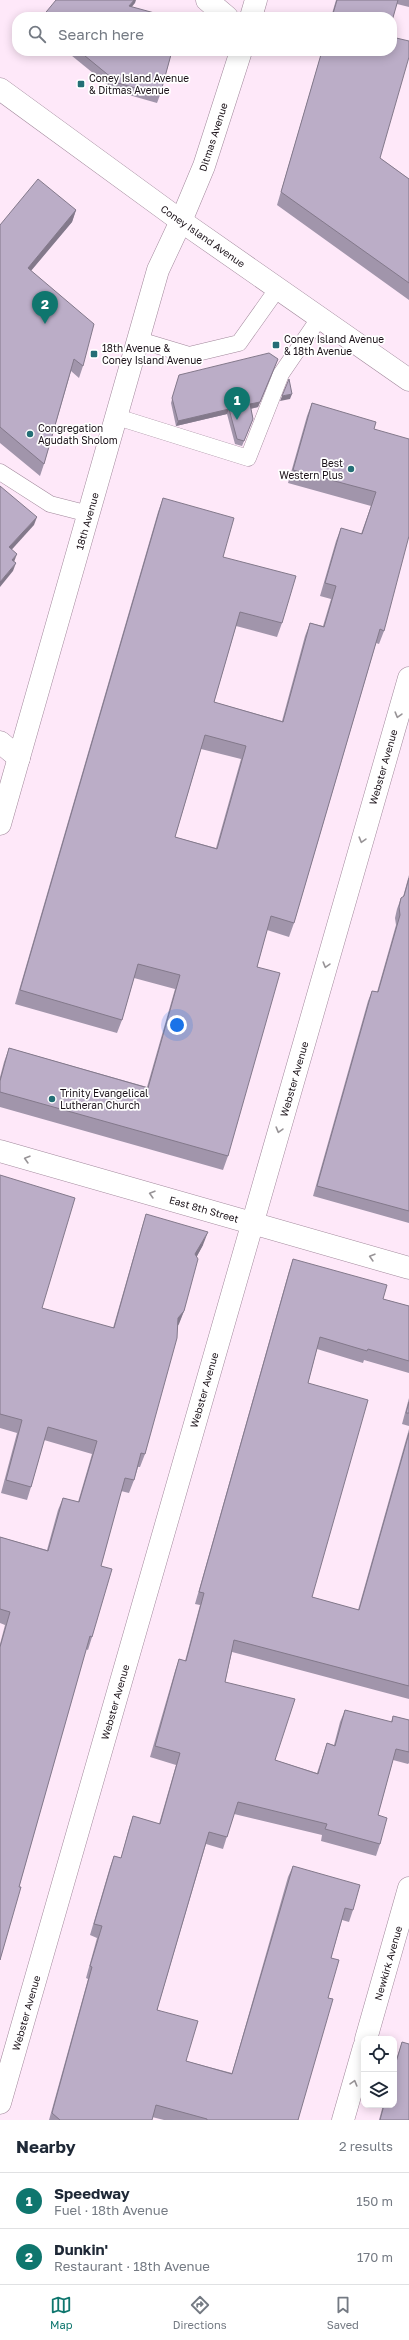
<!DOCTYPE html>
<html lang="en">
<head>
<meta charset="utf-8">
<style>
	:root { --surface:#fff; --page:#f6f6f7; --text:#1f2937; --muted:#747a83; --line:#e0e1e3; --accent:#0f766e }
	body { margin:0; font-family:"Golos Text",sans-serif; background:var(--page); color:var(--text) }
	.controls { position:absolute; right:12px; bottom:12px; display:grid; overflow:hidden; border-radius:8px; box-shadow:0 2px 10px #0003 }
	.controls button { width:36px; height:36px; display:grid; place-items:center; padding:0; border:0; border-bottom:1px solid var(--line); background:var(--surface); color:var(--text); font:20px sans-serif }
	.you { position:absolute; left:177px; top:1025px; width:14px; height:14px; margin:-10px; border:3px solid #fff; border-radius:50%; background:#1a73e8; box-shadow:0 0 0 6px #1a73e833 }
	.badge { display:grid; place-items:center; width:26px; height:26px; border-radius:50%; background:var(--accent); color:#fff; font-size:13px; font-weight:700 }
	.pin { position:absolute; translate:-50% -33px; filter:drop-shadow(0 1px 2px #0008) }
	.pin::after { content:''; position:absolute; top:21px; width:14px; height:12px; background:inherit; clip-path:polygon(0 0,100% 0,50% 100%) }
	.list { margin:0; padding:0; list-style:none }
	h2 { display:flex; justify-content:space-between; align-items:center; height:52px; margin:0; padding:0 16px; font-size:17px }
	h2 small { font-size:13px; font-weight:400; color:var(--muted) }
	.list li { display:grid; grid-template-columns:26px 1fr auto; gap:12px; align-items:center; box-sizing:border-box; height:56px; padding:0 16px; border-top:1px solid var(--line) }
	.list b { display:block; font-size:15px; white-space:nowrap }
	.list p { margin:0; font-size:13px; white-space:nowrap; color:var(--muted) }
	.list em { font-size:13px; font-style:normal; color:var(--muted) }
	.icon { flex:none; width:22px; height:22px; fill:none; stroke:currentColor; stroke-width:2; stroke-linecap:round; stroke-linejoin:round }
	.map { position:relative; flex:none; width:409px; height:2120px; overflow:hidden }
	.search { position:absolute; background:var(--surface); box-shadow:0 2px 10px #0003; left:12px; right:12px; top:12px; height:44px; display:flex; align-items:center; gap:10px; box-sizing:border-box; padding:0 14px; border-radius:16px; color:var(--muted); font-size:15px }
	.sheet { height:164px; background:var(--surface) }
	nav { display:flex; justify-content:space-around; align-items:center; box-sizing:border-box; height:56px; border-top:1px solid var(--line); background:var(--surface); font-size:11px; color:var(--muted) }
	nav a { display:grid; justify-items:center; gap:2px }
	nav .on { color:var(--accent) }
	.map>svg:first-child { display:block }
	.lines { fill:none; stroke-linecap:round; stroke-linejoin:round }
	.service-casing { stroke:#a1889b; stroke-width:17 }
	.minor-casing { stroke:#a1889b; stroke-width:23 }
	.tertiary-casing { stroke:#a1889b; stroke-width:23 }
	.secondary-casing { stroke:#a1889b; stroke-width:23 }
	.service { stroke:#fff; stroke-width:16 }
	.minor { stroke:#fff; stroke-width:22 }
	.tertiary { stroke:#fff; stroke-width:22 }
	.secondary { stroke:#fff; stroke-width:22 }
	.wall { fill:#a195ab; fill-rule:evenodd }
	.shaded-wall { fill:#83798b }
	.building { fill:#bbadc7; stroke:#83798b; fill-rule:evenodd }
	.oneway { stroke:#989497 }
	.poi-dot { fill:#246f76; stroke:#fff; stroke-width:1.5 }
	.labels { text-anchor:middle; stroke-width:3.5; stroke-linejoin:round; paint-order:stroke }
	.poi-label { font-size:10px; fill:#1a1118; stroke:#fff; text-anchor:start }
	.street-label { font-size:10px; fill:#1a1118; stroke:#fff }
</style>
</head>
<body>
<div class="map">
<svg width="409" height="2120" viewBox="0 0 409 2120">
	<rect width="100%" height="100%" fill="#fee8f9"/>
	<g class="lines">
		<g class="service-casing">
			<g id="service">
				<path d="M139,340l50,15 50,-12 39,-55"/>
				<path d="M117,417l131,41 33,-84 39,-57"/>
				<path d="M0,472l50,32 39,10"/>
			</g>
		</g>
		<g class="minor-casing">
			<g id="minor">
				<path d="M207,0l20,17"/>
				<path d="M251,17l5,-17"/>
				<path d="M181,221l23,-55 37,-115"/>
				<path d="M0,742l19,16"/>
				<path d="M0,1151l409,117"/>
				<path d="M366,2039l43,-151"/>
				<path d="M0,2103l409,-1425"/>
				<path d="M343,2120l21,-73"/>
			</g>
		</g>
		<g class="tertiary-casing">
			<path id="tertiary" d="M0,824l158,-554 23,-49"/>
		</g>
		<g class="secondary-casing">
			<path id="secondary" d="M0,89l181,132 228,159"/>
		</g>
		<use href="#service" class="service"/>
		<use href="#minor" class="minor"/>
		<use href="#tertiary" class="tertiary"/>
		<use href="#secondary" class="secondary"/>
	</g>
	<g class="wall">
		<path d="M336,0h73v7l-12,-3 -5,13h-61z"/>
		<path d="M66,51h106l-12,44 -3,8 -42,-12z"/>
		<path d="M322,51h70l-12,107 29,21v121l-132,-95z"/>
		<path d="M76,210l-4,12 -41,49 52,95 -4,12 -8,-7 -27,93 -4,12 -40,-33v-218z"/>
		<path d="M276,364l-18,43 -7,2 2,10 -11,27 -7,-2 -8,-30 -51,12 -5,-23 8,-28z"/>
		<path d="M312,403l62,26 10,202 -5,13 -3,-1 -82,280 -5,14 -22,-7 -10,37 -29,189 -5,14 -223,-63v-30l4,-15 5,-14 138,39 28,-98 -41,-11 -12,42 -5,13 -102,-29 143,-492 5,-14 60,59 59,66 -5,14 -41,-11 -22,76 68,19 23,-85 5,-13 13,3 8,-27 -11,-3 16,-55 5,-13 20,6 10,-28 -83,-23 19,-67zM201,749l40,10 -25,89 -41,-11z"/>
		<path d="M409,875v348l-96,-27 55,-195 4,-10 5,1 19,-67 -1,-7 2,-9 4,-11 2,-1z"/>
		<path d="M0,1175l42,133 71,20 29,-101 4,-13 57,31 -6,11 -13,55 -6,14 -33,129 -5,13h-2l-4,13 -5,13 -8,-2 -20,75 -9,71 -4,13 -2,-1 -67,238 -19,73v-316l5,-19 -5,-2v-86l47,13 11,-40 5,-12 15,4 14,-48 -48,-14 -13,47 -4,13 -26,-7 16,-60 -17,-5z"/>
		<path d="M293,1259l90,40 26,7v67l-45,-13 -1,3 -46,-14 -9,34 4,214 46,13 51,-181v270l-177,-47 -7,30 50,78 42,13 10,-30 7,2 6,-23 5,-12 46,12 2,-6 16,4v43l-1,1 -15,-4 -15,55 2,29 -4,12 -55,-15 1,-6 -88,-21 -11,35 -17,-5 -49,166 29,51 46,12 56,-196 5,-11 60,44 -4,12 -7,-2 -11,38 -3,40 -30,122h-134l-12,-3v3h-103l39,-141 -2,-1 11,-40 -7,-3 20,-68 4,-11 7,2 8,-30 4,-12 26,8 17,-59 -26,-8 25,-86 4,-12 6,2 15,-56 -5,-1 94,-333z"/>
		<path d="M409,1398v28l-7,-2z"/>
		<path d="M402,2042l7,78h-30l4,-15h11v-39z"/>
	</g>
	<g class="shaded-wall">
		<path d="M134,0h2l-1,3 -9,11 3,-8z"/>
		<path d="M76,210l-4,12 -49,58 5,-12z"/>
		<path d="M278,359l-20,48 -10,2 2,-5z"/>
		<path d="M292,394l-2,5 -10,2 2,-5z"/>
		<path d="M229,409l-2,5 -51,12 2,-5z"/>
		<path d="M37,517l-3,8 -28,31 3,-9z"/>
		<path d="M17,554l-3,8 -2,-2z"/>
		<path d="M16,563l-3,8 -13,16v-5z"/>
		<path d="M208,1232l-5,13 -12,22 4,-13z"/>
		<path d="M184,1311l-5,13 -5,7 4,-13z"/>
	</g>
	<g class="building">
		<path d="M56,0h78l-5,6 40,11h-127z"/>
		<path d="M337,0h61l-6,21v-4h-60z"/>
		<path d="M392,37l17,4v16l-29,101 29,21v104l-128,-91 41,-141h70z"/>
		<path d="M79,51h93l-12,44 -42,-12z"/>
		<path d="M38,179l38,31 -48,58 66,56 -11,42 -9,-7 -30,105 -44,-37v-202z"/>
		<path d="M269,353l9,6 -18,43 -10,2 3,15 -9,22 -7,-2 -8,-30 -51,12 -6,-23 7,-23z"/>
		<path d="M289,379l3,15 -10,2z"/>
		<path d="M312,403l64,19 -2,7 35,10v97l-25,95 -4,-2 -86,294 -23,-7 -14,51 23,6 -52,183 -228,-64v-11l9,-33 139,40 32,-113 -42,-11 -16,56 -102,-30 143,-492 71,20 -11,39 73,19 -14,47 -42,-11 -26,90 69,20 27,-99 14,4 12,-41 -11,-3 16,-55 21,6 14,-42 -83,-22zM205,735l41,11 -29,103 -42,-12z"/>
		<path d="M0,486l37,31 -28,30 8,7 -5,6 4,3 -16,19z"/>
		<path d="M409,878v333l-92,-25 55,-195 6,1 22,-77 -1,-8 2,-9 3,-2z"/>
		<path d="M0,1175l75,23 -33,110 72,20 32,-114 62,18 -13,22 3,5 -14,52 -6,7 -1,20 -32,116 -4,-1 -7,27 -9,-2 -24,88 11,3 -20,68 -2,-1 -71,251h2l-21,73v-313l10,-35 -10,-3v-72l48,14 15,-53 16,4 18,-61 -49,-14 -17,60 -25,-7 16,-60 -22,-6z"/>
		<path d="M293,1259l94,26 -4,14 26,7v55l-41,-12 -1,2 -47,-14 -12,46 60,17 -56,197 47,13 50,-177v253l-175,-46 -9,42 70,17 -20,61 43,14 9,-31 8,3 10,-36 47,12 1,-6 16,4v32l-13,-3 -18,66 9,3 -7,26 -55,-15 2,-5 -89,-22 -11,35 -18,-5 -52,178 41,11 -12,40 46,13 61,-208 67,19 -7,25 -8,-2 -14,50 8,2 -11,38 5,1 -35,121h-91v-1l-51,-14 -4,15h-92l-8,-7 40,-146 -2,-1 12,-40 -8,-2 20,-68 7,2 12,-42 27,8 20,-71 -25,-7 24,-87 7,2 18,-68 -5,-1z"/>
		<path d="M409,1402v11h-3z"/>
		<path d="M402,2042l7,2v76h-29l4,-15h10v-36z"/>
	</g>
	<defs><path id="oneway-chevron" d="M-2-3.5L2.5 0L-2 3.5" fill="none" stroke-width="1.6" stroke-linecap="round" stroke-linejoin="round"/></defs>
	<g class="oneway">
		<use href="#oneway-chevron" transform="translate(398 715) rotate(106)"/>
		<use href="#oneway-chevron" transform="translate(362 840) rotate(106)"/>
		<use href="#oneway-chevron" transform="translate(326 965) rotate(106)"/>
		<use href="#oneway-chevron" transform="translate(279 1130) rotate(106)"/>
		<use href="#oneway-chevron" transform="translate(27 1159) rotate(-164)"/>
		<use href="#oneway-chevron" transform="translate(152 1194) rotate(-164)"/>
		<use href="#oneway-chevron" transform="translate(372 1257) rotate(-164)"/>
		<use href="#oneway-chevron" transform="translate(354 2083) rotate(-74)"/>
	</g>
	<g class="poi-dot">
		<rect x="77" y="80" width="8" height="8" rx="2"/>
		<rect x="272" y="341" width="8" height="8" rx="2"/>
		<rect x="90" y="350" width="8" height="8" rx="2"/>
		<circle cx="30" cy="434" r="4"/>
		<circle cx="351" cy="469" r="4"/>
		<circle cx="52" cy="1099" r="4"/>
	</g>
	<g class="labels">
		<g class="poi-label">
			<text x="89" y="82">Coney Island Avenue<tspan x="89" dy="12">&amp; Ditmas Avenue</tspan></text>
			<text x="284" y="343">Coney Island Avenue<tspan x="284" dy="12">&amp; 18th Avenue</tspan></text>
			<text x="102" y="352">18th Avenue &amp;<tspan x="102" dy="12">Coney Island Avenue</tspan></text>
			<text x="38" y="432">Congregation<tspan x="38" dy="12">Agudath Sholom</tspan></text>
			<text x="343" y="467" text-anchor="end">Best<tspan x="343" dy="12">Western Plus</tspan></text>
			<text x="60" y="1097">Trinity Evangelical<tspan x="60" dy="12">Lutheran Church</tspan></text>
		</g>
		<g class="street-label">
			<text transform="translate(213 137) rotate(-72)" y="4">Ditmas Avenue</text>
			<text transform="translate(203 236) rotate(35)" y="4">Coney Island Avenue</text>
			<text transform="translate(87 521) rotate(-74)" y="4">18th Avenue</text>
			<text transform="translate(383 767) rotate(-74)" y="4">Webster Avenue</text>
			<text transform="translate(294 1079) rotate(-74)" y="4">Webster Avenue</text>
			<text transform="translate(204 1209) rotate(16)" y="4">East 8th Street</text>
			<text transform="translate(204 1390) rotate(-74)" y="4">Webster Avenue</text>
			<text transform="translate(115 1702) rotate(-74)" y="4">Webster Avenue</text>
			<text transform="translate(388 1963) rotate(-74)" y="4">Newkirk Avenue</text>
			<text transform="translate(26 2013) rotate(-74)" y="4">Webster Avenue</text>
		</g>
	</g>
</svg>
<div class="controls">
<button><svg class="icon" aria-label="locate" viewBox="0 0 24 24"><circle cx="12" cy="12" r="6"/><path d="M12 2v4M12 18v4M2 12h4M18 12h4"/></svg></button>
<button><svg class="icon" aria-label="layers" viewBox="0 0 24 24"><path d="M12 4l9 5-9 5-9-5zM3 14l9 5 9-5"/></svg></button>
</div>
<div class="you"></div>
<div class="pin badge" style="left:237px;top:420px">1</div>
<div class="pin badge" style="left:45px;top:324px">2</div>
<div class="search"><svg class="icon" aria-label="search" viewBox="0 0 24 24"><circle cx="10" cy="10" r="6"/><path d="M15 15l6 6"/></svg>Search here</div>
</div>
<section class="sheet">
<h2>Nearby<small>2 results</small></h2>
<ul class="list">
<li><span class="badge">1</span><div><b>Speedway</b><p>Fuel · 18th Avenue</p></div><em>150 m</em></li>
<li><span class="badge">2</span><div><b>Dunkin'</b><p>Restaurant · 18th Avenue</p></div><em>170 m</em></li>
</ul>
</section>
<nav>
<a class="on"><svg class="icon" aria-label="map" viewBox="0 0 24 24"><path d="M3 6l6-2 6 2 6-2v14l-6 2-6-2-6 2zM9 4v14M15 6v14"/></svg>Map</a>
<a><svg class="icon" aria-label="directions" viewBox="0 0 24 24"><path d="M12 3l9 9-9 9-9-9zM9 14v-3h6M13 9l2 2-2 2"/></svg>Directions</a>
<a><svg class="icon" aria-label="saved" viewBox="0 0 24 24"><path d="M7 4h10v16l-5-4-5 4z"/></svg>Saved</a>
</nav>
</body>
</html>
